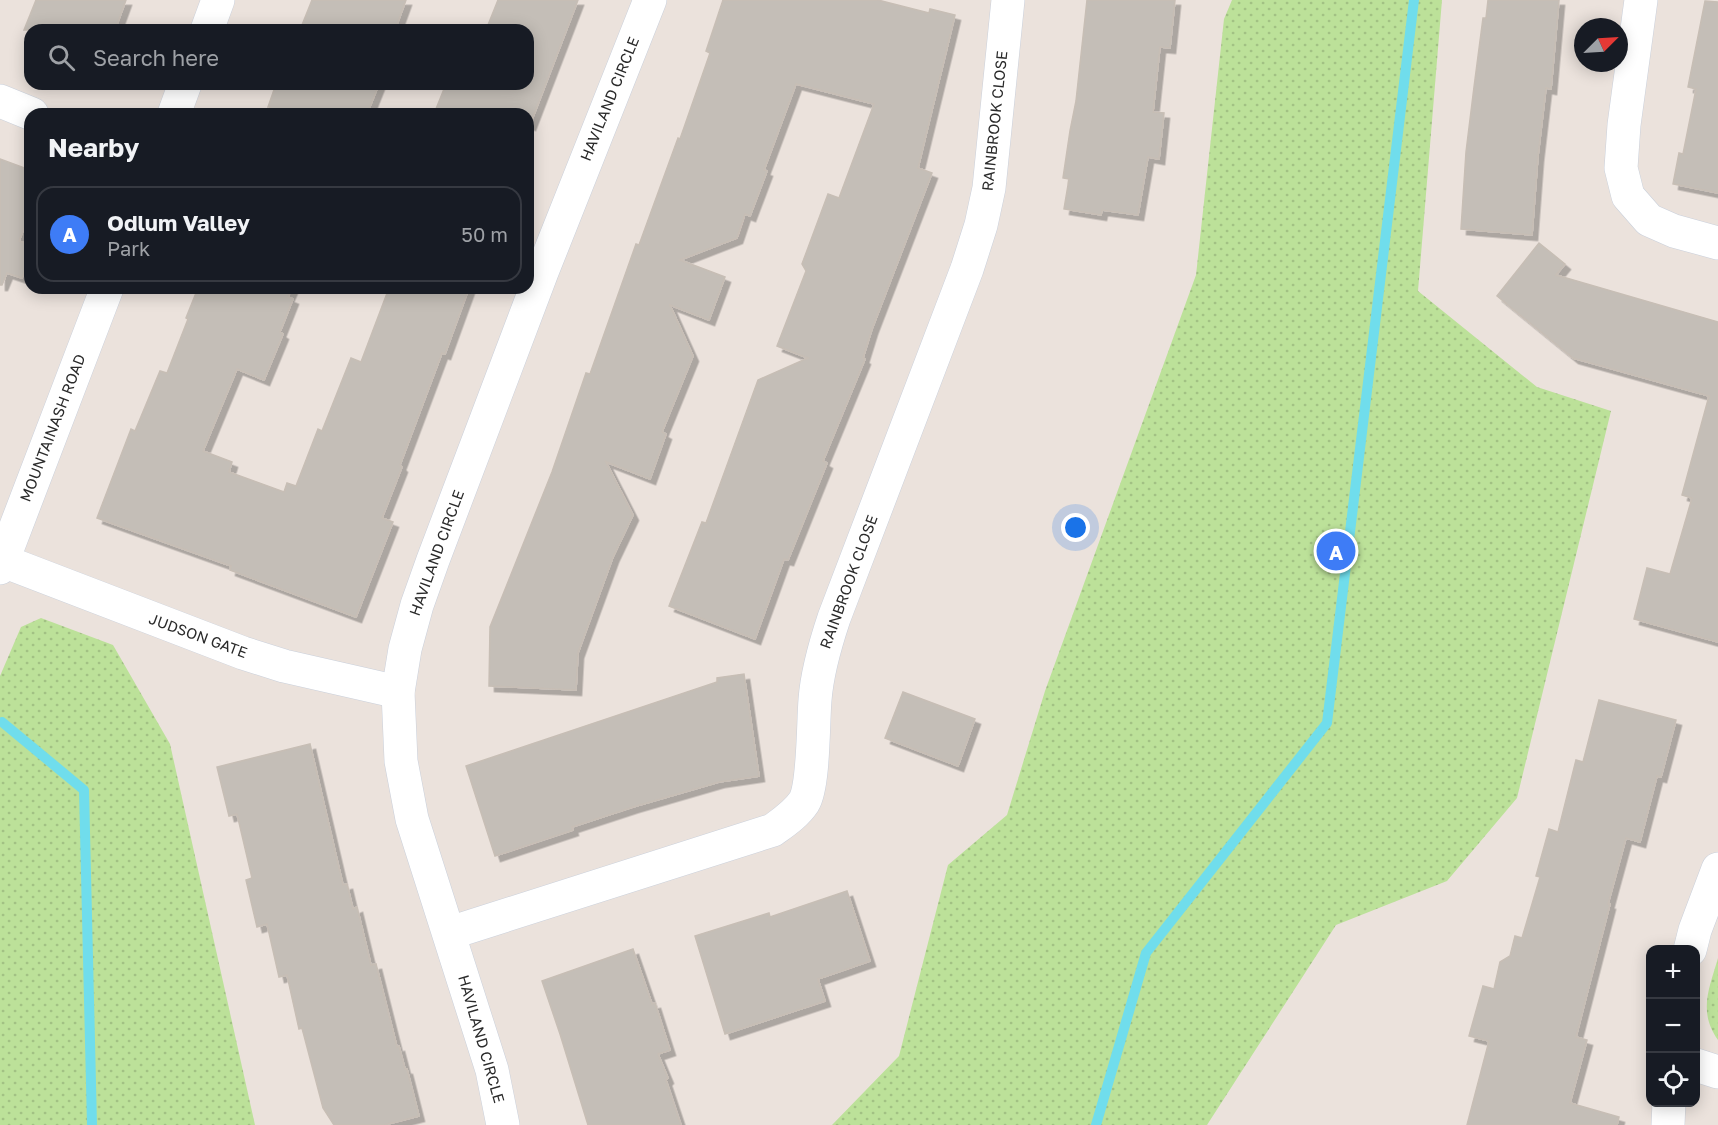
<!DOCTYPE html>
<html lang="en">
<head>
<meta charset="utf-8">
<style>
	:root { --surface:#171b24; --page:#242831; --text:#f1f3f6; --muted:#9ea1a6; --line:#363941; --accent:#3e7cf6 }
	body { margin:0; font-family:"Golos Text",sans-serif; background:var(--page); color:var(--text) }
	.controls { position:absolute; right:18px; bottom:18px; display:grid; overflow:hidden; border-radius:12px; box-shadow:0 3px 15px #0003 }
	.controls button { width:54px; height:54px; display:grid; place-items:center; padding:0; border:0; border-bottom:2px solid var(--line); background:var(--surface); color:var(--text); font:30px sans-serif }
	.compass { position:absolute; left:1574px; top:18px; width:54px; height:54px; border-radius:50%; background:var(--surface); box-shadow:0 3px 15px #0003; rotate:66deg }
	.you { position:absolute; left:1076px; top:528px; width:21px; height:21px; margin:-15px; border:4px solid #fff; border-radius:50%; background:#1a73e8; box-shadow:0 0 0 9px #1a73e833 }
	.badge { display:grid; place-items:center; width:39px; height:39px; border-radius:50%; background:var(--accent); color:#fff; font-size:20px; font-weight:700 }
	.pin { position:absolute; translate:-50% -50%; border:3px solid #fff; box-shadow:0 2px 6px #0006 }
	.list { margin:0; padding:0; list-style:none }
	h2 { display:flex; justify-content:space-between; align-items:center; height:78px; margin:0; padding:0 24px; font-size:26px }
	h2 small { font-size:20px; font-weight:400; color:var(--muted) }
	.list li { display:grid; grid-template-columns:39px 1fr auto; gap:18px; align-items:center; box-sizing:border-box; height:96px; margin:0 12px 12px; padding:0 12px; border:2px solid var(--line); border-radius:18px }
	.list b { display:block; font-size:22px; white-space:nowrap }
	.list p { margin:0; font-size:20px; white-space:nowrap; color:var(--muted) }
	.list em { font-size:20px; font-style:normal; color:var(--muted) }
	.icon { flex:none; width:33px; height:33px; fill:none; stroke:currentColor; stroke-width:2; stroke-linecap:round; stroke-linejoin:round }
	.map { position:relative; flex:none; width:1718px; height:1125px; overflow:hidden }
	.search { position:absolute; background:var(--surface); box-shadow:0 3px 15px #0003; left:24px; top:24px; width:510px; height:66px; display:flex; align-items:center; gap:15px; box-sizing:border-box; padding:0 21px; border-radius:18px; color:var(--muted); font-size:22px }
	.panel { position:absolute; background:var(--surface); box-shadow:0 3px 15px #0003; left:24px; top:108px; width:510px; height:186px; border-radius:18px }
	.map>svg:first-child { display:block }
	.park { fill:url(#park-dots) }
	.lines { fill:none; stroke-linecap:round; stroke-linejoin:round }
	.stream { stroke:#70ddec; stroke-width:10 }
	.building { fill:#c4beb7; stroke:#c7beb5; stroke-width:1.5; filter:url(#shadow) }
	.minor-casing { stroke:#cad0db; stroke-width:34 }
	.minor { stroke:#fff; stroke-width:33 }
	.labels { text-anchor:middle; stroke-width:6; stroke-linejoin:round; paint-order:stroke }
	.street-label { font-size:15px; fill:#2a2a2a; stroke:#fff }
</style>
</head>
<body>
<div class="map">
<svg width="1718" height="1125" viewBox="0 0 1718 1125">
	<defs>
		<pattern id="park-dots" width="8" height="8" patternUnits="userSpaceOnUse" patternTransform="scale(1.5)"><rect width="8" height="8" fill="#bce199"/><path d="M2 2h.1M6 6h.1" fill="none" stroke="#a2c184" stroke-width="1.8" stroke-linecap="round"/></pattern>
		<filter id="shadow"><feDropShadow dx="5.5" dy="5.5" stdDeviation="0" flood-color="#0004"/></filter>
	</defs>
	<rect width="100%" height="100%" fill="#ebe2dc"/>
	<g class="park">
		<path d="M1232,0h210l-24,291 119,96 74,24 -94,387 -70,83 -111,44 -129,200h-375l67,-69 49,-191 59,-50 38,-124 151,-416 28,-256z"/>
		<path d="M41,618l72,27 57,99 85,381h-255v-449l21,-49z"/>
		<path d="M1718,958v82c-20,-28 -9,-51 0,-82z"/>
	</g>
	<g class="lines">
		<g class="stream">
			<path d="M2,722l82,68 8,335"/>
			<path d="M1096,1125l50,-172 181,-230 87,-723"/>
		</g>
	</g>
	<g class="building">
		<path d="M36,0h90l-11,30h-91z"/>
		<path d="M312,0h94l-11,30h-95z"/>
		<path d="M498,0h80l-48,125 -2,-1v-10h-94l12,-30h82v-54h-42z"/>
		<path d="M723,0h155l51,13 1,-4 25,6 -37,153 14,5 -60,156 -9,29 2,1 -42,102 4,2 -39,97 -4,-1 -29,80 -86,-33 33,-84 4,1 52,-143 50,-22 -31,-12 29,-75 -4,-7 26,-70 11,4 35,-94 -78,-20 -32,86 3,1 -17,45 -5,-2 -8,24 -57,22 45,17 -16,43 -39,-15 23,51 -31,76 4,2 -16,45 -44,-17 27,53 -20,42 -35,96 -2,37 -87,-4 1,-59 62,-155 34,-99 4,1 46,-130 3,1 39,-107 2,1 30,-86 -4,-2z"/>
		<path d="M1087,0h88l-5,48 -10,-1 -7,65 11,1 -5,46 -11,-2 -10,58 -36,-5 -1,5 -37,-6 5,-30 -6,-1 7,-47 6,-30z"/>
		<path d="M1488,0h71l-8,89 -5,-1 -8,68 -6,79 -71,-6 5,-77 8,-65 9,-69h3z"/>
		<path d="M1705,1l13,1v191l-45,-9 6,-31 4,1 13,-65 -8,-2z"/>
		<path d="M276,84h103l-12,30h-100l3,-7h-2z"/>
		<path d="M0,159l30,11v43l-11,28 11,4v11l-8,22 -15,-5 -5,12h-2z"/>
		<path d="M1539,243l26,21 -9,11 162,47v320l-84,-23 13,-51 23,6 22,-76 -10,-3 27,-99 -136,-38 -76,-62z"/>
		<path d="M198,288h94l-4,9 5,2 -13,33 3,2 -19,46 -27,-11 -34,82 29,11 -3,10 55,20 3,-9 9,3 22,-57 4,2 29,-73 10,4 28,-74h80l-24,66 -3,-1 -42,112 2,2 -20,51 11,4 -37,95 -126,-47 1,-4 -134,-48 34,-89 4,2 25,-60 7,2 21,-54 -2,-1z"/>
		<path d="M744,674l15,102 -40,6 -86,25 -61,20 1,3 -78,26 -29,-90 251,-84v-4z"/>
		<path d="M903,692l72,27 -17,47 -73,-28z"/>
		<path d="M1599,700l77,20 -15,57 -4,-1 -17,66 -14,-4 -18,66h2l-34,133 11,3 -17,63 49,14 -2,8h-150l22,-84 -20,-5 14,-50 11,3 6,-27 10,-6 5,-20 7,2 18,-61 -4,-1 13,-47 9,3 18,-72 7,2z"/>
		<path d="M310,744l33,141 4,-1 6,25 4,-2 14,58 5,-1 21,83 2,-1 6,23h2l12,47 -35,9h-50l-11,-17 -21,-80 -3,1 -12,-54 -8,2 -12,-53 -10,3 -11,-47 6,-2 -15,-64 -8,2 -12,-49z"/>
		<path d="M847,891l23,70 -52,18 7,22 -100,33 -30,-98 74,-23 1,4z"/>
		<path d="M633,949l19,55 3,-1 15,47 -12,4 10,24 -2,2 15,45h-93l-28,-91 -18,-53z"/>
	</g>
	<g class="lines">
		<g class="minor-casing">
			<g id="minor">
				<path d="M1641,0l-17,125 -3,43 7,28 21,24 25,11 44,12"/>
				<path d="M207,30l11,-30"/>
				<path d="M0,101l32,13"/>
				<path d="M174,114l11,-30"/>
				<path d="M3,561l240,92 41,13 114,26"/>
				<path d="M0,568l107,-280"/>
				<path d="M450,933l323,-103c11,-8 23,-16 31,-28 10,-17 9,-79 11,-102 2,-28 10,-55 19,-82l133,-349 14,-44 8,-37 19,-188"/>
				<path d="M1690,950l5,-20 23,-61"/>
				<path d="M1696,1065l22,7"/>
				<path d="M503,1125l-11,-55 -80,-251 -11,-58 -3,-69 7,-43 12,-44 16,-45 109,-288 108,-272"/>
				<path d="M1668,1125l1,-23"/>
			</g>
		</g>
		<use href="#minor" class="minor"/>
	</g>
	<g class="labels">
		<g class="street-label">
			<text transform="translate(610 99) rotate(-68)" y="5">HAVILAND CIRCLE</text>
			<text transform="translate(995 121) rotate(-84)" y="5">RAINBROOK CLOSE</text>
			<text transform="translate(53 428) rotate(-69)" y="5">MOUNTAINASH ROAD</text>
			<text transform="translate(437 553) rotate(-70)" y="5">HAVILAND CIRCLE</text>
			<text transform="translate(849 582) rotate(-70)" y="5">RAINBROOK CLOSE</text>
			<text transform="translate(198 636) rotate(20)" y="5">JUDSON GATE</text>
			<text transform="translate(481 1039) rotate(74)" y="5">HAVILAND CIRCLE</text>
		</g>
	</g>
</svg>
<div class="controls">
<button>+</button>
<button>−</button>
<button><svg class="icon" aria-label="locate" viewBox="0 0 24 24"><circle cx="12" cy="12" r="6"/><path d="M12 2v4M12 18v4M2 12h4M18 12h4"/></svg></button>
</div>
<svg class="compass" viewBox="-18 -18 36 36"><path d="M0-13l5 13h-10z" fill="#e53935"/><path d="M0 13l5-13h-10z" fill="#9ea1a6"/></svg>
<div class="you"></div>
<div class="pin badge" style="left:1336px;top:551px">A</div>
<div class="search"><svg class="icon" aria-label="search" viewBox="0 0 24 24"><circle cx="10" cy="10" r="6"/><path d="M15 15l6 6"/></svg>Search here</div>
<section class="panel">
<h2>Nearby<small></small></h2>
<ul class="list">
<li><span class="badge">A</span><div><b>Odlum Valley</b><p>Park</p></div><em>50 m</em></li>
</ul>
</section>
</div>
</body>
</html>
